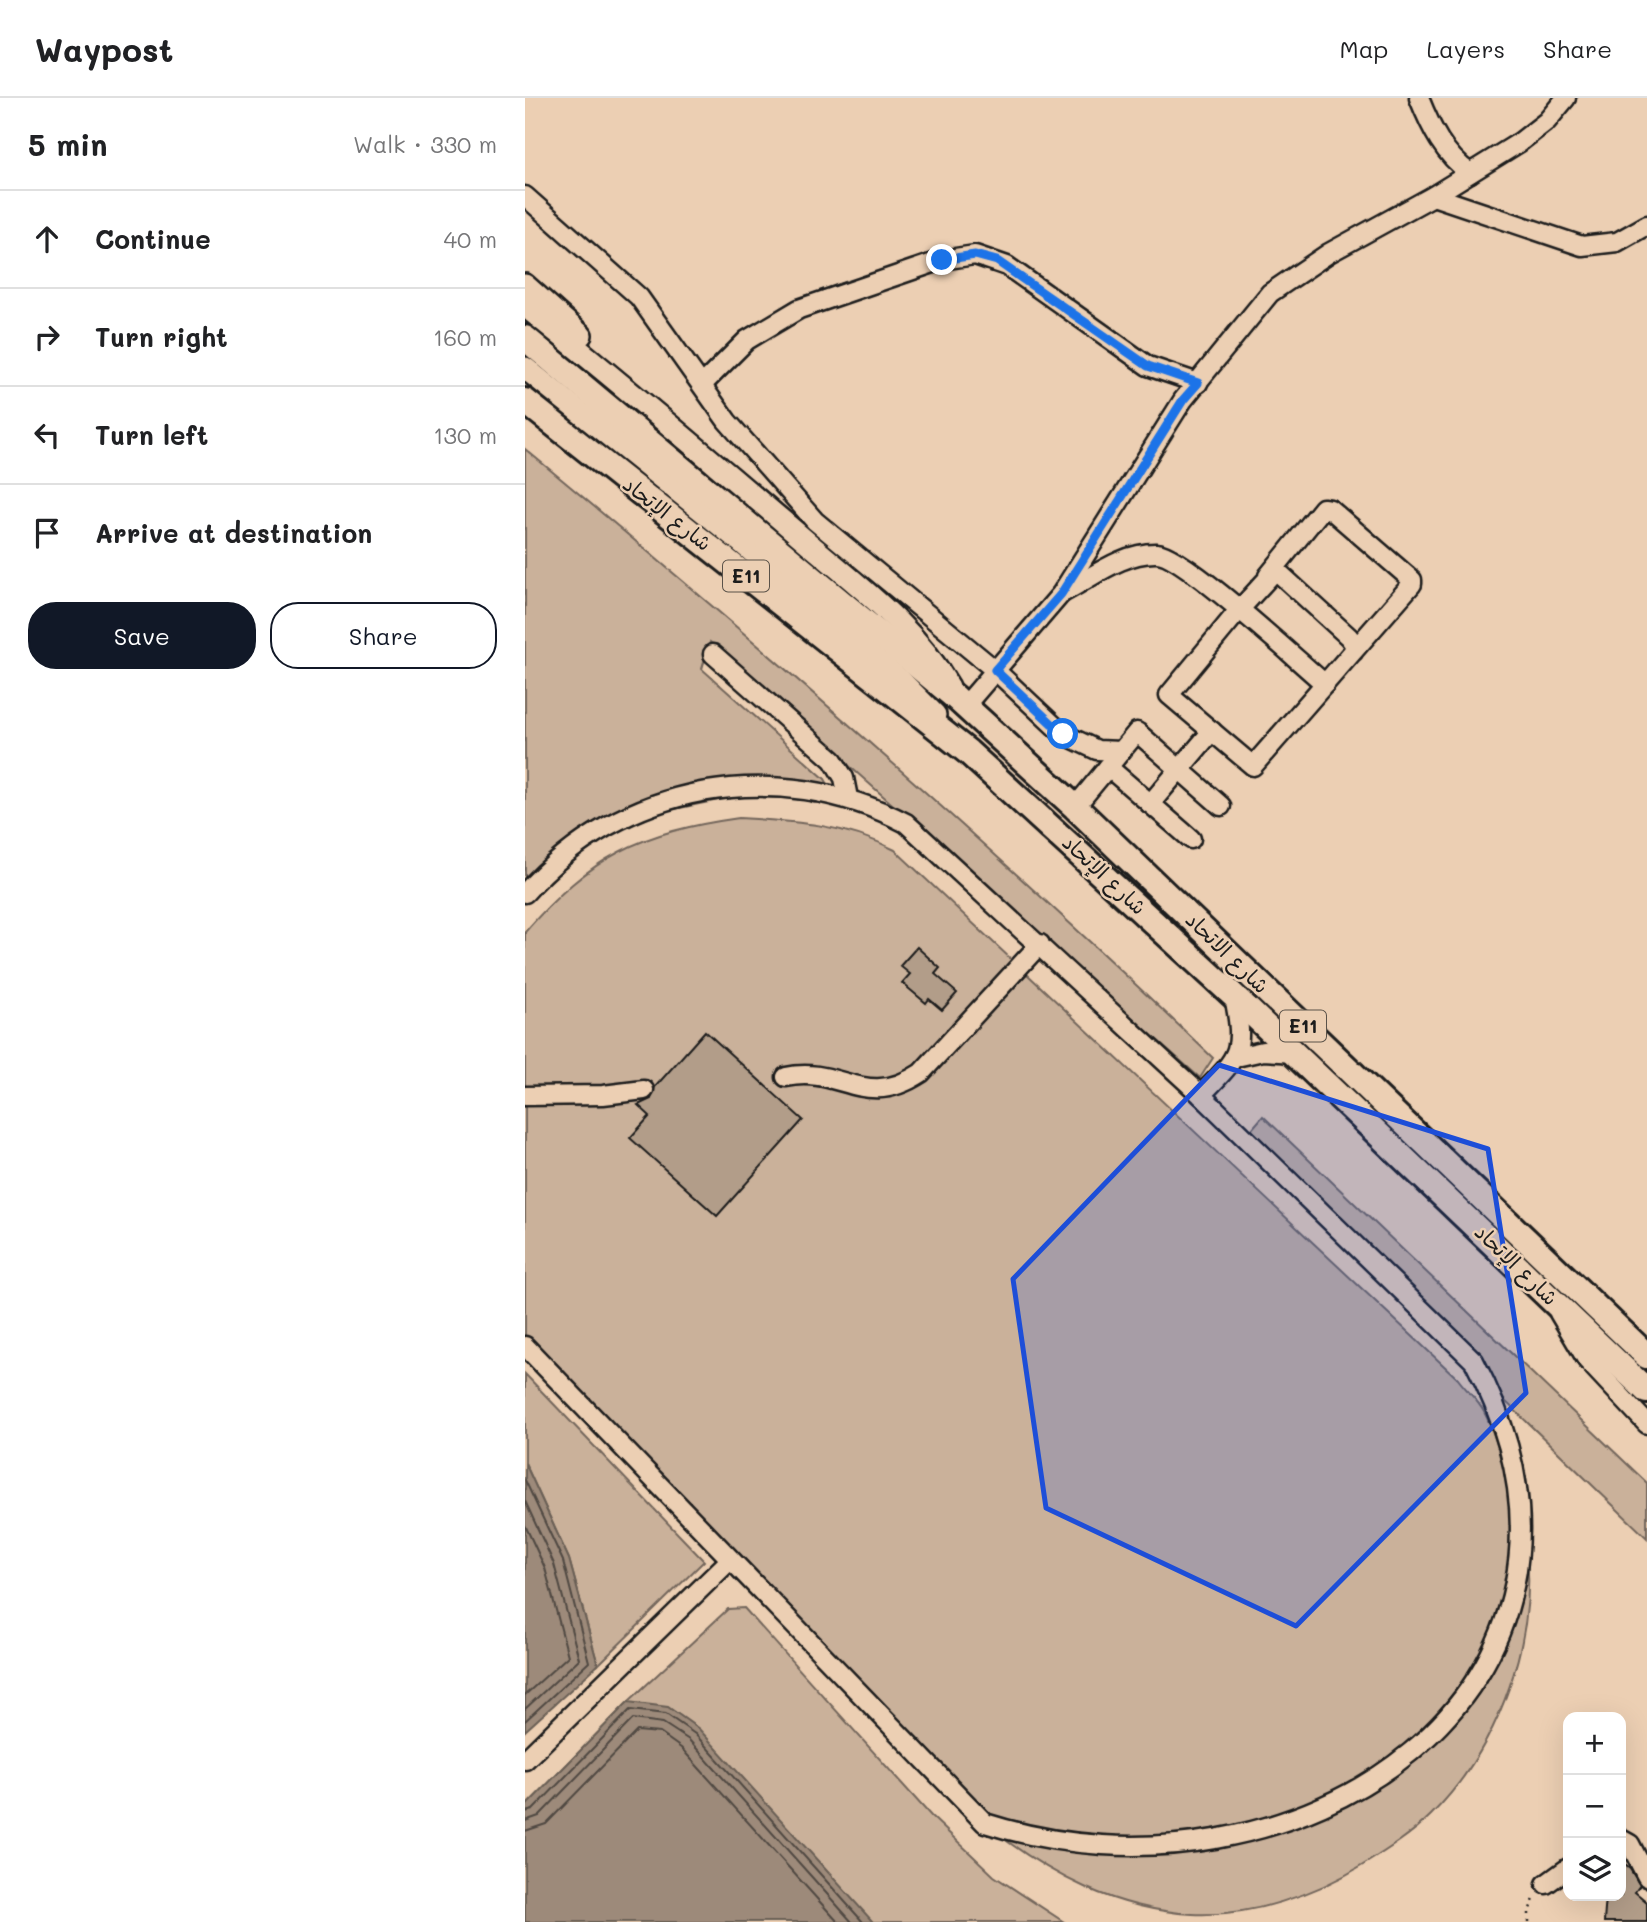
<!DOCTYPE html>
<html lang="en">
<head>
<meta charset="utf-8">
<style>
	:root { --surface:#fff; --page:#f6f6f6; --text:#202124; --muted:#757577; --line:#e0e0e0; --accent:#111827 }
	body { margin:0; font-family:Mali,"Playpen Sans Arabic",sans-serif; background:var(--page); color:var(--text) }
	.controls { position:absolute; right:21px; bottom:21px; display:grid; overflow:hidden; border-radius:14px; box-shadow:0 7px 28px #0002 }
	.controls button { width:63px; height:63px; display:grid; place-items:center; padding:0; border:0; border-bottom:2px solid var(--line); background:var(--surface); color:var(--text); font:35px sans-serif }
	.stop { position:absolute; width:21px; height:21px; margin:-16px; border:5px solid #1a73e8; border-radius:50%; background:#fff }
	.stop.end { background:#1a73e8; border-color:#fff; box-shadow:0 2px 7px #0008 }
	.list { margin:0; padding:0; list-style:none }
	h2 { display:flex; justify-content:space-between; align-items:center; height:91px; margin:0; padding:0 28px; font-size:30px }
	h2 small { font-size:23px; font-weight:400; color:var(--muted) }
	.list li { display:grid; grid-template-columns:46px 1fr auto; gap:21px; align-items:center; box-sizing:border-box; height:98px; padding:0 28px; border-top:2px solid var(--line) }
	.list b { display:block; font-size:26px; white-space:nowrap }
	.list em { font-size:23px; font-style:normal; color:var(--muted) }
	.actions { display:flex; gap:14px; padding:21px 28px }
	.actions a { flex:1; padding:16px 0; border:2px solid var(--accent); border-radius:28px; text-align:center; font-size:24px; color:var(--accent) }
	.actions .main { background:var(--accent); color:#fff }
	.icon { flex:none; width:38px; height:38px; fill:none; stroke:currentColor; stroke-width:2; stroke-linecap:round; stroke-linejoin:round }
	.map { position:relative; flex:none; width:1122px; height:1824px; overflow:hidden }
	header { display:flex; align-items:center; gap:42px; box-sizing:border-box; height:98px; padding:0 35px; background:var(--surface); border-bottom:2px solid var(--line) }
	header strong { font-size:33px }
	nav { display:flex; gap:38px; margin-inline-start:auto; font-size:24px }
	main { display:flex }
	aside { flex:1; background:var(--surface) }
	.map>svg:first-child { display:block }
	.green { fill:#cab19a; stroke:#73665b; stroke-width:2 }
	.water { fill:#9d8a7a; stroke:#695e54; stroke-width:2 }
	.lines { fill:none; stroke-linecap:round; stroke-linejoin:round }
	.shore { stroke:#504842; stroke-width:2 }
	.building { fill:#b29d89; stroke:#1c1c1c; stroke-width:2 }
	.minor-casing { stroke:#1c1c1c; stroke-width:23 }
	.major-casing { stroke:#1c1c1c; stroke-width:26 }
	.highway-casing { stroke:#1c1c1c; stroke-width:30 }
	.path { stroke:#1c1c1c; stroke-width:2.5; stroke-dasharray:2 5; stroke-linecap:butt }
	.minor { stroke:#eccfb3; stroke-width:18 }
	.major { stroke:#eccfb3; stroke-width:21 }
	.highway { stroke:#eccfb3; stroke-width:24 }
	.route { stroke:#1a73e8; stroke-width:9 }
	.marked { fill:#1d4ed8; fill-opacity:0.2; stroke:#1d4ed8; stroke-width:5; stroke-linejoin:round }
	.labels { text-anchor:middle; stroke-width:5; stroke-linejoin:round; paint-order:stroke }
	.shield { fill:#eccfb3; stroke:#5a5249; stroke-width:2 }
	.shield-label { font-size:19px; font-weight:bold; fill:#1c1c1c }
	.street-label { font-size:21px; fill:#1c1c1c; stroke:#eccfb3 }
</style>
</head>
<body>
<header>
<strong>Waypost</strong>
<nav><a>Map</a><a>Layers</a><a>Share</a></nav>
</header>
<main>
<aside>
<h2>5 min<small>Walk · 330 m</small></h2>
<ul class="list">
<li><svg class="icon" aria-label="ahead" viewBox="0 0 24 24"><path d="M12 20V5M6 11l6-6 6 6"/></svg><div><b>Continue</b></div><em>40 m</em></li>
<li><svg class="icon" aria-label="right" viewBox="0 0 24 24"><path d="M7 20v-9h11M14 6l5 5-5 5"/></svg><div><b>Turn right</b></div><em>160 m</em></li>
<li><svg class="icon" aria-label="left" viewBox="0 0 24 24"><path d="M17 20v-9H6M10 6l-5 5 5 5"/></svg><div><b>Turn left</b></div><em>130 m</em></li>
<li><svg class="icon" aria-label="arrive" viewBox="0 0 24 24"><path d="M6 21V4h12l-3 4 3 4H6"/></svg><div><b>Arrive at destination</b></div></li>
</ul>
<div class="actions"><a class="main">Save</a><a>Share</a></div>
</aside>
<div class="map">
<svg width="1122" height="1824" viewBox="0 0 1122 1824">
	<rect width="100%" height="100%" fill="#eccfb3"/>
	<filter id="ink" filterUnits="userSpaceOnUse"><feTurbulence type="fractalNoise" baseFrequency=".0143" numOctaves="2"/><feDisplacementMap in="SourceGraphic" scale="14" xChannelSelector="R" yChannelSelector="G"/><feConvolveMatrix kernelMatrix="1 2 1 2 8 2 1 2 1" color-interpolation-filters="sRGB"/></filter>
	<g filter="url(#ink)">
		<g class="green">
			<path d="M0,351c236,195 467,397 688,609l-13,20 -490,-436 -8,27 123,110 6,11 -4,11 -13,2 -10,-4 -66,-3 -97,20 -62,34 -54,48z"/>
			<path d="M214,720c55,3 106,6 156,32l563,529c8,11 20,21 26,33 8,14 12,30 17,45 10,26 20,53 24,81 15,96 -25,208 -94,277 -19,19 -44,35 -68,50 -48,30 -113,52 -171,49 -77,-5 -141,-38 -201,-85l-466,-487v-410c66,-76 115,-100 214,-114z"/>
			<path d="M738,1018l384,367v55l-408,-394z"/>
			<path d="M0,1276l179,187 -106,104 -29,-106 -44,-96z"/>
			<path d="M219,1510l187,208 63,60 70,46h-539v-115l103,-105 100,-93z"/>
		</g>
		<g class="water">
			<path d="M0,1365l44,96 29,106 -73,66z"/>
			<path d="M103,1604l40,5 31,22 174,193h-348v-115z"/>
		</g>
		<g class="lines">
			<g class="shore">
				<path d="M0,1382l38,81 26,101 -64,59"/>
				<path d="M0,1403l29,63 25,95 -54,50"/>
				<path d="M0,1427l20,43 23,88 -43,39"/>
				<path d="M0,1714l8,-2 97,-100 36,4 29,20 168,188"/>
				<path d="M0,1723l14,-5 94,-97 30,4 26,17 163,182"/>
				<path d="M0,1733l21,-7 91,-93 23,2 21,15 157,174"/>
			</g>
		</g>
		<g class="building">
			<path d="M392,849l23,21 -5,6 22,19 -15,17 -13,-11 -3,4 -24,-20 8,-9 -10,-8z"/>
			<path d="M180,933l98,89 -86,96 -87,-78 20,-22 -12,-11 13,-6 4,-12z"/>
			<path d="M1096,1764l9,7 10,16 -5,7 12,10v20h-43l2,-26h15z"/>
		</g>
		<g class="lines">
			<g class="minor-casing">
				<g id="minor">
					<path d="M894,0c12,30 25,57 51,75"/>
					<path d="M0,98l114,101 88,124 88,100 180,149 68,64 34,16 24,1"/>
					<path d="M908,98l149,50 35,-4 30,-17"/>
					<path d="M178,286l44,-44 52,-31 143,-49 33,-5 32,11 141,100 50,17"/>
					<path d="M743,478l55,-68 7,1 82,71v4l-159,182 -84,-71 70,-85 33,-36 7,-1 70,64 5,7 -1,8"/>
					<path d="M539,494c29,-15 59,-40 93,-39 26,1 141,108 168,131"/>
					<path d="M188,556l120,106 11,18 4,20"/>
					<path d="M439,609l97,-113 122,-194 87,-107 59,-40 104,-57 87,-54 27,-21 19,-23"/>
					<path d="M583,669l83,72"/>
					<path d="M625,706l62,-73"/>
					<path d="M550,709l62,-75 84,74"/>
					<path d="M0,795c97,-110 251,-137 381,-70l295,272 273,266c173,327 -178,561 -489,462l-460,-477"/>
					<path d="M711,959l27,-6 32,2"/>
					<path d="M261,979c55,-12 77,34 135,-4l119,-129"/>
					<path d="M676,997c39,-40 44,-43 33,-99"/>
					<path d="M0,998l78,-1 41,-5"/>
					<path d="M1034,1215l28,47 60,64"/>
					<path d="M0,1662l205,-200"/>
					<path d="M1096,1741l9,5 17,33"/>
					<path d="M1021,1786l22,-16"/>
				</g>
			</g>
			<g class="major-casing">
				<g id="major">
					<path d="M0,187l56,50"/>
					<path d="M0,208c93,75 184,152 275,230 53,46 114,89 149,151"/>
					<path d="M0,270l216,174 159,138 35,35"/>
				</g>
			</g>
			<g class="highway-casing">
				<g id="highway">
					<path d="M0,240l431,360 119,109 572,549"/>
					<path d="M0,303l443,351 266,244 413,395"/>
				</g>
			</g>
			<path class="path" d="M1004,1824v-11l6,-14"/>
			<use href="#minor" class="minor"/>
			<use href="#major" class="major"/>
			<use href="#highway" class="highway"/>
		</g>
	</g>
	<g class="lines" filter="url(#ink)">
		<path class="route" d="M417,162l33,-5 22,6 151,105 50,17 -15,17 -122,194 -66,76 68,64"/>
	</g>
	<path class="marked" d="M694,967l269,84 38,244 -230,233 -250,-118 -33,-229z"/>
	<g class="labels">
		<g class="shield">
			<rect x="198" y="462.5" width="46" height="31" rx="5"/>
			<rect x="755" y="912.5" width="46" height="31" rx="5"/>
		</g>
		<g class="shield-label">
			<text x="221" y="485">E11</text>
			<text x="778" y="935">E11</text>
		</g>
		<g class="street-label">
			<text transform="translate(142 416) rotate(38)" y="7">شارع الإتحاد</text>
			<text transform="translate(579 777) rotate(43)" y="7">شارع الإتحاد</text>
			<text transform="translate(702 855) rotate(44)" y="7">شارع الاتحاد</text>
			<text transform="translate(991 1167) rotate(44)" y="7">شارع الإتحاد</text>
		</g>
	</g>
</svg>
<div class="controls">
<button>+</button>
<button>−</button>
<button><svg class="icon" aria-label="layers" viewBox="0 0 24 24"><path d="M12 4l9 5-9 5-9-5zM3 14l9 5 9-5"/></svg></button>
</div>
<div class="stop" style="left:538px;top:636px"></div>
<div class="stop end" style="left:417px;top:162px"></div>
</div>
</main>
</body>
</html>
